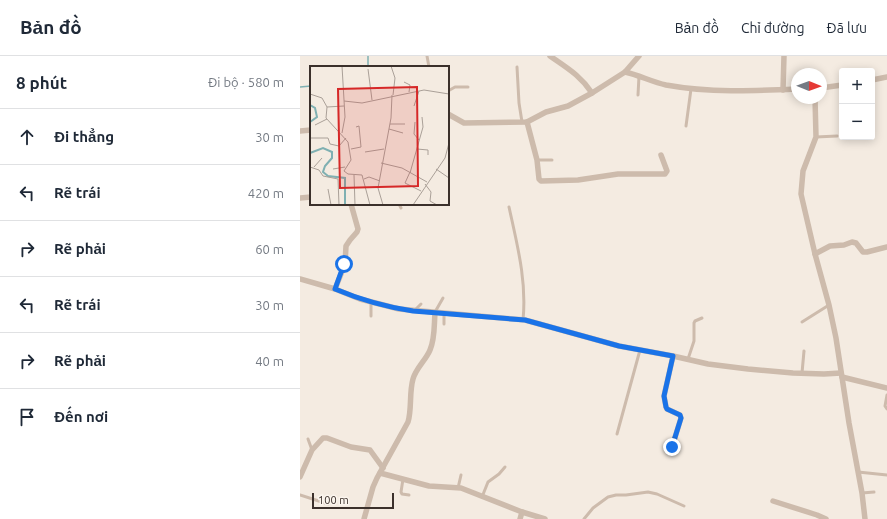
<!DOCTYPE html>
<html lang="vi">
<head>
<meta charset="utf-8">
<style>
	:root { --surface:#fff; --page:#f6f6f7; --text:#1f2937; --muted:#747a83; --line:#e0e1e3 }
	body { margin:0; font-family:Ubuntu,sans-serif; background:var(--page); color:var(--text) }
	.controls { position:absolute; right:12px; top:12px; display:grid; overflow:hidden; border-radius:4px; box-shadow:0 2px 10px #0003 }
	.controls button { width:36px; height:36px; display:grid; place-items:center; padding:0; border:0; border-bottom:1px solid var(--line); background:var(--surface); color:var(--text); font:20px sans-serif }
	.compass { position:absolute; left:491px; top:12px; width:36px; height:36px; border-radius:50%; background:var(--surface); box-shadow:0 2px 10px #0003; rotate:91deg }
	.scale { position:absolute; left:12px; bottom:10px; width:82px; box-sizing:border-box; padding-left:4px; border:2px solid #3b302b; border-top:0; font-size:11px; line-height:14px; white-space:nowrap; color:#3b302b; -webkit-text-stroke:3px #fbf5ee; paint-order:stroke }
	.stop { position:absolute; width:12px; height:12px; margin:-9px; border:3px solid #1a73e8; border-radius:50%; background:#fff }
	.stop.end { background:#1a73e8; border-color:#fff; box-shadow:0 1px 4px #0008 }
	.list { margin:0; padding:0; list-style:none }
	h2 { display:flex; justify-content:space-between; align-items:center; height:52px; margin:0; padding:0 16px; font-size:17px }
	h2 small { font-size:13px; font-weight:400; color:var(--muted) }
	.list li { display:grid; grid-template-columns:26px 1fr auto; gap:12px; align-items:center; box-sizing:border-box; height:56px; padding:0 16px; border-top:1px solid var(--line) }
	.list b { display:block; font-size:15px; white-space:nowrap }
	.list em { font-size:13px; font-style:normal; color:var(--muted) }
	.icon { flex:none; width:22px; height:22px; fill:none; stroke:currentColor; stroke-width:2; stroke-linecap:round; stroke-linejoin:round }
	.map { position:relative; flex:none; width:587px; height:463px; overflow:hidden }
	header { display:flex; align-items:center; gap:24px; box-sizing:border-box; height:56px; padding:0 20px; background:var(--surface); border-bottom:1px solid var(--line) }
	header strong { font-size:19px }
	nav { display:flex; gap:22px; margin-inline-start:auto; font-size:14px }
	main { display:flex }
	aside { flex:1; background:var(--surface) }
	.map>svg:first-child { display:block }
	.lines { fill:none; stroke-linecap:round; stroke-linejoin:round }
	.stream { stroke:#7fb0b2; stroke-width:1.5 }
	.lane { stroke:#cdbbac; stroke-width:3 }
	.street { stroke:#cdbbac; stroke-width:5.5 }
	.route { stroke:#1a73e8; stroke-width:5 }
	.inset-river { fill:none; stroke:#7fb0b2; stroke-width:2 }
	.inset-road { fill:none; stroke:#aaa098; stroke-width:1 }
	.view { fill:#d62828; fill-opacity:0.15; stroke:#d62828; stroke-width:2 }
	.inset-edge { fill:none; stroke:#3b302b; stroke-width:2 }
</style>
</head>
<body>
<header>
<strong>Bản đồ</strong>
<nav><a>Bản đồ</a><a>Chỉ đường</a><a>Đã lưu</a></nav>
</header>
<main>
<aside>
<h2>8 phút<small>Đi bộ · 580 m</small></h2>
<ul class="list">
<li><svg class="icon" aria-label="ahead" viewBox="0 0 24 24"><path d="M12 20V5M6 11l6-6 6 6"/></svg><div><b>Đi thẳng</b></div><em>30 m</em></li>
<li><svg class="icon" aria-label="left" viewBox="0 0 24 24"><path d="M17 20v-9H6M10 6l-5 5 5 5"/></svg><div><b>Rẽ trái</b></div><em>420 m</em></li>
<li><svg class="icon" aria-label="right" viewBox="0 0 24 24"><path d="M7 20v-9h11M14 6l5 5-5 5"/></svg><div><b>Rẽ phải</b></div><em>60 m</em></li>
<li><svg class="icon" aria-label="left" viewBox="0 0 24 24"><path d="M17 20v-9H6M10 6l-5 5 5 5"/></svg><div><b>Rẽ trái</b></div><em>30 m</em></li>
<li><svg class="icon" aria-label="right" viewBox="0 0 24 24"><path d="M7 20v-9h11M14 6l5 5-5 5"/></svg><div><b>Rẽ phải</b></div><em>40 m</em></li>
<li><svg class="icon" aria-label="arrive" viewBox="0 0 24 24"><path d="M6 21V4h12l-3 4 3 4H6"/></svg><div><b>Đến nơi</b></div></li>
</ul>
</aside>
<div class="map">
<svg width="587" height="463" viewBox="0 0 587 463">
	<rect width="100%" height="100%" fill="#f4ebe1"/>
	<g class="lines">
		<g class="stream">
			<path d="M68,0v11"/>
			<path d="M0,31l11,-1"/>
		</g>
		<g class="lane">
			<path d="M127,0l2,11"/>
			<path d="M217,11l2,36 3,19"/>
			<path d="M148,35l7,-4h13"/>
			<path d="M338,39l1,-19"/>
			<path d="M386,70l5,-37"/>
			<path d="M516,81l21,-1"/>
			<path d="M237,104h15"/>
			<path d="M99,148l2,4"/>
			<path d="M209,151c8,37 18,74 14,113"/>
			<path d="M71,247v13"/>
			<path d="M115,254l6,-6"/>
			<path d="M135,256l8,-14"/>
			<path d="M502,266l27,-17"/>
			<path d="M144,268v-10"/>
			<path d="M388,303l6,-18v-18l1,-2 7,-3"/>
			<path d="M502,317l2,-22"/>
			<path d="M587,339l-2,11 2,3"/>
			<path d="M317,378l23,-84"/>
			<path d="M8,383l4,11"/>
			<path d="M558,416l29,3"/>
			<path d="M103,423l-2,13 1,2 7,1"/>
			<path d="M158,432l3,-13"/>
			<path d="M562,437l12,-1"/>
			<path d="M0,439l28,9"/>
			<path d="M182,441l6,-15 11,-8 6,-7"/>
			<path d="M284,463l9,-11 15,-11 8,-2h10l22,-3 9,2 27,12"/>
		</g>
		<g class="street">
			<path d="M250,0c17,12 30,19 42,37"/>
			<path d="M325,16c14,3 27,10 41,13 44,8 87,6 131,4"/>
			<path d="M572,24l15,-3"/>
			<path d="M521,32l21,-3"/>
			<path d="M483,34l1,-34"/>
			<path d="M515,42l1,39 -13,34 -2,23 14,60 14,51 7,33 13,85 13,70 3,26"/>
			<path d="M148,58l16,9 63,-1 19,-10 22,-6 24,-13 33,-21 14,-16"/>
			<path d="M227,66l10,38 2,19 2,2 37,-1 40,-6h47l2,-3 -6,-16"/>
			<path d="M0,75l11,-1"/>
			<path d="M0,142l11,-1"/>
			<path d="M515,198l15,-8 14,-1 8,-3 4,1 7,9h4l20,-5"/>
			<path d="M0,223l35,10 25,10 39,10 126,11 94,26 54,10 35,8 40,5 45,4 31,1 17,-1"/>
			<path d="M35,233l10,-25 1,-18 4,-6 7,-8 1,-3 -7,-25"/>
			<path d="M542,321l45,11"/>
			<path d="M372,391l9,-29 -1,-3 -13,-6 -1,-2 -2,-11 9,-40"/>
			<path d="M80,417l49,13 32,2 61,24 23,7"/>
			<path d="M0,421l12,-27 11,-12h4l24,9 19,3 13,18"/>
			<path d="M473,445l44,14 9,4"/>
			<path d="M64,463l9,-32 4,-9 31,-56c4,-13 1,-29 5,-43 3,-11 13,-19 17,-29 5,-11 4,-25 5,-37"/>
			<path d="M220,463l2,-7"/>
		</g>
	</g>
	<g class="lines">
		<path class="route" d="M44,208l-9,25c26,11 51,18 78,22l112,9 94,26 54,10 -9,40 2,11 1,2 13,6 1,3 -9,29"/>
	</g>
	<g transform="translate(10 10)">
		<rect width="139" height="139" fill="#f4ebe1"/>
		<path class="inset-river" d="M0,39l5,3 2,9 -7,5M0,87l13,-5 9,4v6l-7,8 -2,6 5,4 17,2v27"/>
		<path class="inset-road" d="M32,0l3,51 -3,16M81,0l4,12 -2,17M58,3l4,31M94,16l6,3 -1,7M0,28l12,4 5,9 -1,11 22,24 3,18 -7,11 4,3 14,1 8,30M34,35l18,2 62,-13 25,4M104,40l5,-15M17,41l17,-1M105,56l-1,12 5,6M80,58h15M5,59l12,-6M79,63l14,4M0,72h18l2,6 9,2 7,-8M41,83l10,-2 -2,-21 -3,1M107,83l11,1v5M55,86l19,-3M71,97l21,5 25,14M0,101l9,3 4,6 15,3 1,26M4,101l8,-9M23,103l12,-2M126,103l13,9M100,106l-5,11 16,8M100,107l13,-46 -1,-10M44,109l1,30M54,113l5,-2 11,4M115,118l6,8 -1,9 7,4M18,123l3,16M73,139l-5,-17 13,-70 1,-23M103,139l32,-47 4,-15"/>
		<path class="view" d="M107,21l1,99 -78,2 -2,-99z"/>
		<rect width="139" height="139" class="inset-edge"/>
	</g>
</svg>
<div class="controls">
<button>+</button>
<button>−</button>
</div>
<svg class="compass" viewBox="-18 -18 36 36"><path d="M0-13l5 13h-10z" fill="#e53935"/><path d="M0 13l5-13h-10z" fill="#747a83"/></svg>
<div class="scale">100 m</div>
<div class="stop" style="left:44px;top:208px"></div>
<div class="stop end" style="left:372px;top:391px"></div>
</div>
</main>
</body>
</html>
